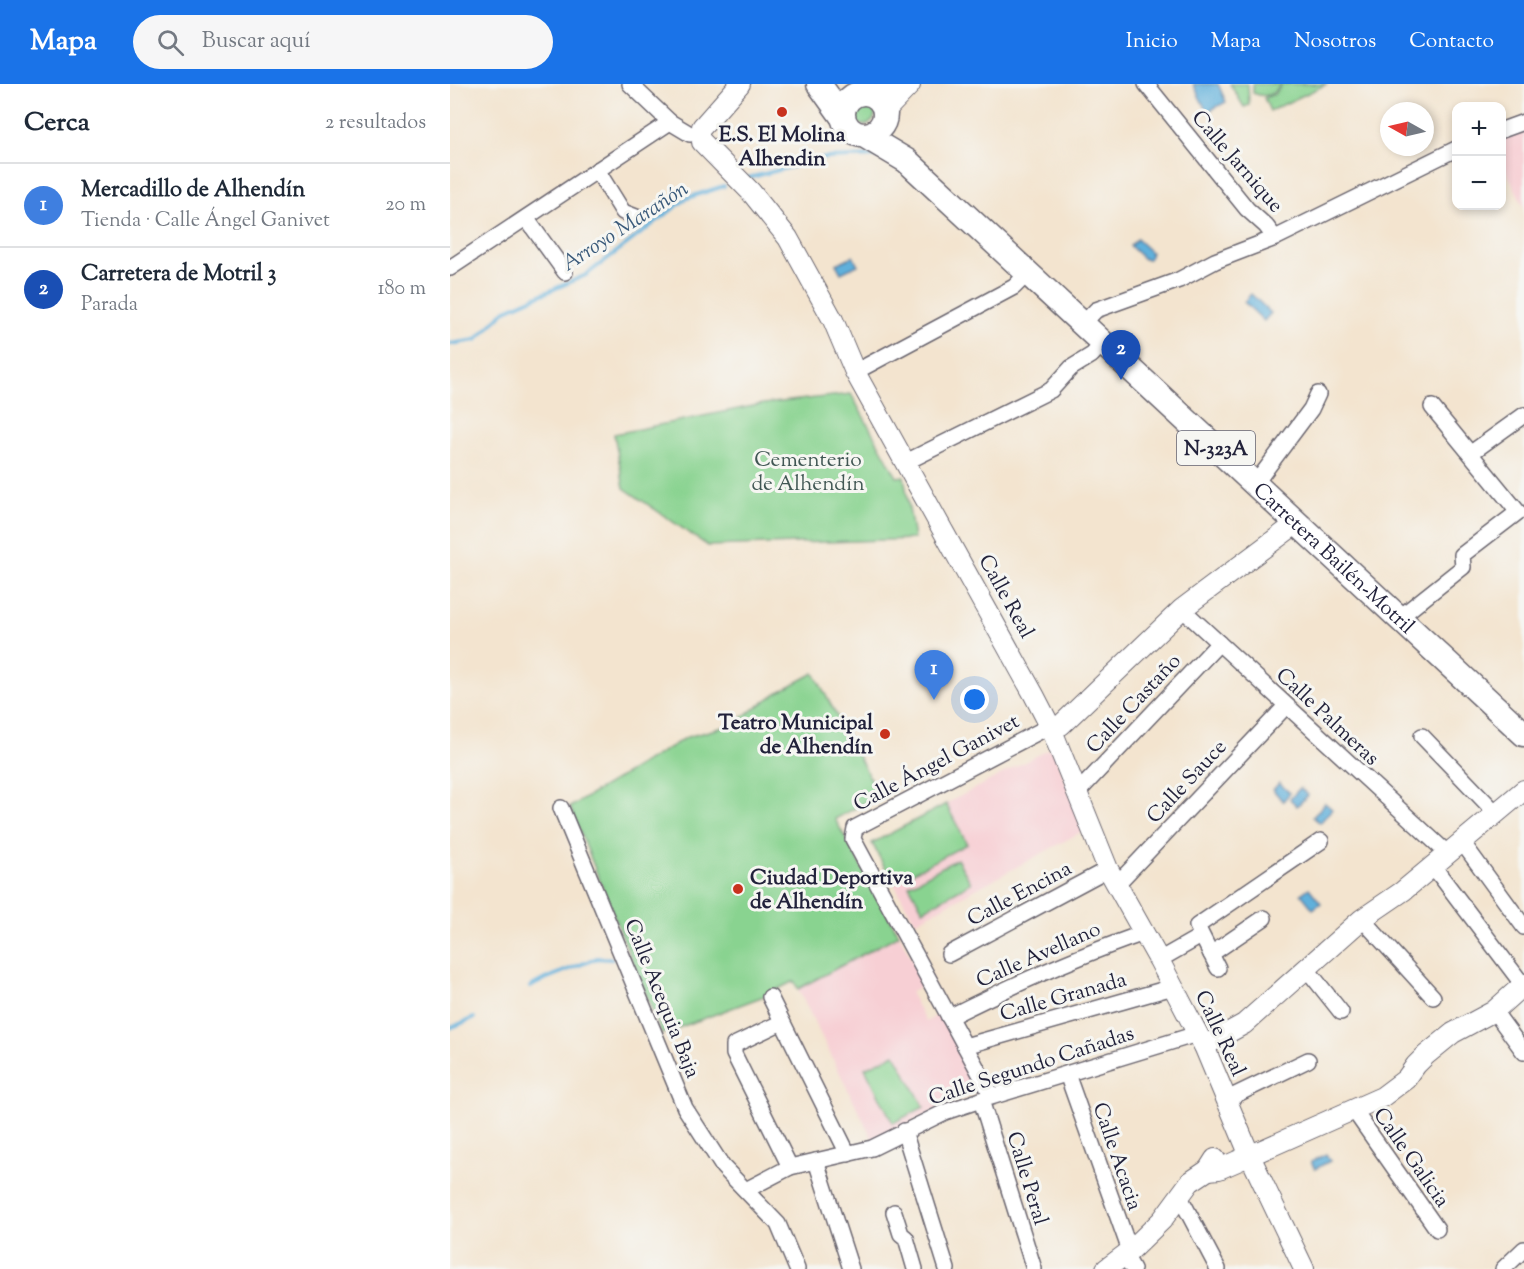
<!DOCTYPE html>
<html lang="es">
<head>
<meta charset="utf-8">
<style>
	:root { --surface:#fff; --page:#f6f6f7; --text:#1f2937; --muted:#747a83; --line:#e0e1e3; --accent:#1a73e8 }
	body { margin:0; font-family:"Sorts Mill Goudy",serif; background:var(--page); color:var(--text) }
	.controls { position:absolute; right:18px; top:18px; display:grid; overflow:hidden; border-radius:12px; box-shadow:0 3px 9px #0003 }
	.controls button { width:54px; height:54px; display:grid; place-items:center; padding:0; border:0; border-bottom:2px solid var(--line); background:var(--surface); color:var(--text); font:30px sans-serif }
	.compass { position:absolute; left:930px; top:18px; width:54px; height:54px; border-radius:50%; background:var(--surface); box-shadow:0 3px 9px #0003; rotate:278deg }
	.you { position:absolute; left:525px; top:616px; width:21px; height:21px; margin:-15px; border:4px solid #fff; border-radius:50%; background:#1a73e8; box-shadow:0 0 0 9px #1a73e833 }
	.badge { display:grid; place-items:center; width:39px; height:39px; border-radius:50%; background:var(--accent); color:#fff; font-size:20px; font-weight:700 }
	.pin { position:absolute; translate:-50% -50px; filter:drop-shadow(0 2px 3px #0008) }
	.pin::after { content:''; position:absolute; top:32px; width:21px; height:18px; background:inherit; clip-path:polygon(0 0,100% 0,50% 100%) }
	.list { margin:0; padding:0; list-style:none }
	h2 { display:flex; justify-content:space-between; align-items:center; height:78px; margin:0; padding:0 24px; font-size:26px }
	h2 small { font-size:20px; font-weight:400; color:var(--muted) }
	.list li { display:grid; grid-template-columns:39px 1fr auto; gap:18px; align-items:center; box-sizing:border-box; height:84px; padding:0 24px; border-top:2px solid var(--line) }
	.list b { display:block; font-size:22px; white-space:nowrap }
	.list p { margin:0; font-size:20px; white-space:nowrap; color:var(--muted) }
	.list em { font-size:20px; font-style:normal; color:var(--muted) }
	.icon { flex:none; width:33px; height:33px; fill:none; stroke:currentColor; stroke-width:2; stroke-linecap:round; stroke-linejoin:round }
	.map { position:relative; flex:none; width:1074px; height:1185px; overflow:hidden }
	header { display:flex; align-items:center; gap:36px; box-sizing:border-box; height:84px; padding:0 30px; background:var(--accent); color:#fff }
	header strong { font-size:28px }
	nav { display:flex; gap:33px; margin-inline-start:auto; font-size:21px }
	.search { width:420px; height:54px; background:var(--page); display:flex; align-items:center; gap:15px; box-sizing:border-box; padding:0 21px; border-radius:33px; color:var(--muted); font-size:22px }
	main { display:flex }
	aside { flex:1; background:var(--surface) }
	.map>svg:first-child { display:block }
	.built { fill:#f7cfd4 }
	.green { fill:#89d390; stroke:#567a66; stroke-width:1.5 }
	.water { fill:#60b0db; stroke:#41698b; stroke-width:1.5 }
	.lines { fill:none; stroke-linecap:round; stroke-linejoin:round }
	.stream { stroke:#60b0db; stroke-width:4 }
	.minor-casing { stroke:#6b666f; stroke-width:18 }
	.tertiary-casing { stroke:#6b666f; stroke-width:22 }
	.primary-casing { stroke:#6b666f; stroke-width:27 }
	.minor { stroke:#fff; stroke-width:15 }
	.tertiary { stroke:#fff; stroke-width:20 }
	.primary { stroke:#fff; stroke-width:24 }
	.poi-dot { fill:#c8321e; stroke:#f6f6f2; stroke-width:2 }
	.labels { text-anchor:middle; stroke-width:6; stroke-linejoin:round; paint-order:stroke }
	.shield { fill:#f6f6f2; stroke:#626272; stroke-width:1.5 }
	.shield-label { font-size:20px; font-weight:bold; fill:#22223b }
	.poi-label { font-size:21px; font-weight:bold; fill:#22223b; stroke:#f6f6f2 }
	.street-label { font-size:21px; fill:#22223b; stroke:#f6f6f2 }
	.park-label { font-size:21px; fill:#415754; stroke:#f6f6f2 }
	.water-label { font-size:22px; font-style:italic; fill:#3b5b7b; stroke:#f6f6f2 }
</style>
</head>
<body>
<header>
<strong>Mapa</strong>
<div class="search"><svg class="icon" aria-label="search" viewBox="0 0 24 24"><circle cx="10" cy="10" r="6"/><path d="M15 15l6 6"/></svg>Buscar aquí</div>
<nav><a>Inicio</a><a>Mapa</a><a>Nosotros</a><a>Contacto</a></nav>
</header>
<main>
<aside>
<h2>Cerca<small>2 resultados</small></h2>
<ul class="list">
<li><span class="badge" style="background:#3f7fe0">1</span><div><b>Mercadillo de Alhendín</b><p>Tienda · Calle Ángel Ganivet</p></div><em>20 m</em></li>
<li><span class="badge" style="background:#1a4fb4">2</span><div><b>Carretera de Motril 3</b><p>Parada</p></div><em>180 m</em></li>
</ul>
</aside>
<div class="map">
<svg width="1074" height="1185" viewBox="0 0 1074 1185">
	<rect width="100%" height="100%" fill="#f6f6f2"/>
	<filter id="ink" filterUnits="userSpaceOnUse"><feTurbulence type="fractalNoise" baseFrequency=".0167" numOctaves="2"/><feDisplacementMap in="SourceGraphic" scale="12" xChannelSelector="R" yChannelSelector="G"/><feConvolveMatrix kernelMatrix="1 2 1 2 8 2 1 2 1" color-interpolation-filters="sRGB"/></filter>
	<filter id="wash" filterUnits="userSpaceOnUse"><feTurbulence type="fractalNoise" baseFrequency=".008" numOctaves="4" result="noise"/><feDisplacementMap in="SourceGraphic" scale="24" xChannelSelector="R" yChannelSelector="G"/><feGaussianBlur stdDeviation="1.35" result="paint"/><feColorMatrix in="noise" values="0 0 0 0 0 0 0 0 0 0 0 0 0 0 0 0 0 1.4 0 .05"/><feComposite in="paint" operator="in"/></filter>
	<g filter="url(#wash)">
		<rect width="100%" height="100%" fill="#f3e4cf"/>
		<g class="built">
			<path d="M1074,46v77l-22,-44v-24z"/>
			<path d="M603,663l30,84 -168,91 -43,-79z"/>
			<path d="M449,851l26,49 -15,8 16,30 15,-9 40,76 -108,51 -75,-151z"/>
		</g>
		<g class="green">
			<path d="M780,0h18l1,21 -5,2z"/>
			<path d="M803,0h27c-6,12 -16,14 -27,9z"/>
			<path d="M832,0h45l-57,27 -6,-13 11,-4z"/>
			<circle cx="414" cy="30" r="11"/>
			<path d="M401,310l46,83 7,-1 10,63 -206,7 -84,-58 -10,-54 149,-30z"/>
			<path d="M364,589l65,122 -44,24 64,116 -101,54 -4,-8 -30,15 -102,38 -92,-227 117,-70 44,-12 46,-32z"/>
			<path d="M496,720l21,40 -74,39 -21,-40z"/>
			<path d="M507,775l14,24 -48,27 -14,-25z"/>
			<path d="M445,970l29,53 -31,16 -28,-55z"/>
		</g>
		<g class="water">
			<path d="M743,0h25l8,18 -19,10z"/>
			<path d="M687,155l14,13 -2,7h-5l-14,-13z"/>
			<path d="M403,172l5,9 -17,8 -5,-9z"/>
			<path d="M801,210l20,19 -7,8 -20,-19z"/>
			<path d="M829,699l11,10 -7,8 -10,-11z"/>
			<path d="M850,704l8,7 -11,11 -7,-7z"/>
			<path d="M875,719l7,6 -12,14 -7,-6z"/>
			<path d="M859,804l12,15 -8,6 -12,-15z"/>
			<path d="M876,1070l4,7 -15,8 -4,-7z"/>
		</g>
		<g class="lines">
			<g class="stream">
				<path d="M298,94l77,-20 53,-2"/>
				<path d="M0,260l26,-4 30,-30 80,-35 101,-77 37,-12"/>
				<path d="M80,903l15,-8 52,-21 15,1"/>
				<path d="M0,944l24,-10"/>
			</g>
		</g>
	</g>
	<g filter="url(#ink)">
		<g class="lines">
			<g class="minor-casing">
				<g id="minor">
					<path d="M180,0l40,38 20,12"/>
					<path d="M696,0l101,125 19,17 9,12"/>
					<path d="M1052,46l22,-8"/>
					<path d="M147,86l26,42 13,5"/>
					<path d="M76,134l39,54"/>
					<path d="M0,184l220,-146"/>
					<path d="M633,240l13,-14 83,-30 36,-19 60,-23 181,-89"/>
					<path d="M405,288l159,-85 14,-14"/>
					<path d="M1021,369l53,-38"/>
					<path d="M456,378l145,-72 20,-22 21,-13 11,-12"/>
					<path d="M805,400l56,-75 7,-15"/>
					<path d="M732,525l265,244"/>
					<path d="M949,534l64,-51 -1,-12 56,-43 -86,-105"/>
					<path d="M972,652l74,77"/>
					<path d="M628,708l141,-149"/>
					<path d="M111,724l124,300 38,59 55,57 19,45"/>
					<path d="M1015,762l59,81"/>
					<path d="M986,786l87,115"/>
					<path d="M667,800l169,-178"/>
					<path d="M814,834l-53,36 -14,-28 124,-85"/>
					<path d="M912,835l71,78"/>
					<path d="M499,870l159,-85"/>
					<path d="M761,870l7,14"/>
					<path d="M709,876l42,-24"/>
					<path d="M856,884l35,44"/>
					<path d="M320,913l78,157"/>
					<path d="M1044,927l30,41"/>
					<path d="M499,933c64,-32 128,-61 195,-84"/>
					<path d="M332,938l-48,23v9l56,113"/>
					<path d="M515,962l208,-59"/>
					<path d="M617,990l63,177"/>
					<path d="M542,1012l-139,-257 2,-11 189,-99 7,-1"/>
					<path d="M531,1016l53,169"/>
					<path d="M775,1016l83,-40"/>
					<path d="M903,1025l84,120"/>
					<path d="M454,1047l43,138"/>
					<path d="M366,1077l35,108"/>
					<path d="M296,1106l44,-23 82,-19 73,-36 36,-12 216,-66"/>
					<path d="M730,1113l38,72"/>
					<path d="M444,1128l7,22 5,4 9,31"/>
					<path d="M675,1171l8,14"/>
					<path d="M1053,1185l21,-20"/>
				</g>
			</g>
			<g class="tertiary-casing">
				<g id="tertiary">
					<path d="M423,11l37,-11"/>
					<path d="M435,27l25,-26"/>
					<path d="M252,43l38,-43"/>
					<path d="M252,58l49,50 37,46 45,82 22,52 179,323 17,33 57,141 51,91 45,86 46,110 54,113"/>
					<path d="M601,644l10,-3 121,-116 115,-86"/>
					<path d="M754,962l40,-22 118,-105 41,-28 121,-101"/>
					<path d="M758,1086l11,-1 23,-10 140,-62 24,-18 10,-14 10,-10 27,-22 41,-22 30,-27"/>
					<path d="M656,1185l24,-18 32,-31 28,-38 18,-12 7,-11"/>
				</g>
			</g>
			<g class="primary-casing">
				<g id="primary">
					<path d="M369,0l23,32"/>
					<circle cx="414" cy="30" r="21"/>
					<path id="s1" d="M415,52l42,25 617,573"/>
				</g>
			</g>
			<use href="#minor" class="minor"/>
			<use href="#tertiary" class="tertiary"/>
			<use href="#primary" class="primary"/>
		</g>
	</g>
	<g class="poi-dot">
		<circle cx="332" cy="28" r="6"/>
		<circle cx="435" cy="650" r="6"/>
		<circle cx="288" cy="805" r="6"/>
	</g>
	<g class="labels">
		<rect class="shield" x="727" y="347" width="78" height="34" rx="4.5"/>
		<g class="shield-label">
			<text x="766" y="371">N-323A</text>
		</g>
		<g class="poi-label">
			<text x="332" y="57">E.S. El Molina<tspan x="332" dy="24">Alhendin</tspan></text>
			<text x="423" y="645" text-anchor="end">Teatro Municipal<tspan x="423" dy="24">de Alhendín</tspan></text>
			<text x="300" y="800" text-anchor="start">Ciudad Deportiva<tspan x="300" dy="24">de Alhendín</tspan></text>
		</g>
		<g class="street-label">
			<text transform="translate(788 77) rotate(49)" y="7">Calle Jarnique</text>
			<text dy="7" stroke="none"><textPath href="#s1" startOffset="632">Carretera Bailén-Motril</textPath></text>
			<text transform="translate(557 512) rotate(61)" y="7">Calle Real</text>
			<text transform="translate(683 619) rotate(-47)" y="7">Calle Castaño</text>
			<text transform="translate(878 632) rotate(43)" y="7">Calle Palmeras</text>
			<text transform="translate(486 678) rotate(-28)" y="7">Calle Ángel Ganivet</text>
			<text transform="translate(736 697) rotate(-47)" y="7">Calle Sauce</text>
			<text transform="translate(569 809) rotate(-28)" y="7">Calle Encina</text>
			<text transform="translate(588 870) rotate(-24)" y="7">Calle Avellano</text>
			<text transform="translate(613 912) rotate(-16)" y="7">Calle Granada</text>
			<text transform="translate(213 914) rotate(68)" y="7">Calle Acequia Baja</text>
			<text transform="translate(771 949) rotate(65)" y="7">Calle Real</text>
			<text transform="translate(581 981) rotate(-18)" y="7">Calle Segundo Cañadas</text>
			<text transform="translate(668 1072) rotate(71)" y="7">Calle Acacia</text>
			<text transform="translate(962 1073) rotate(55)" y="7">Calle Galicia</text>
			<text transform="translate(578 1094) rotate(73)" y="7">Calle Peral</text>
		</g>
		<g class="park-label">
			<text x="358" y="382">Cementerio<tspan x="358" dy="24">de Alhendín</tspan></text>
		</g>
		<g class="water-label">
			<text transform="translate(174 141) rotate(-33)" y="8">Arroyo Marañón</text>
		</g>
	</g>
</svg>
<div class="controls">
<button>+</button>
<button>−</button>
</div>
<svg class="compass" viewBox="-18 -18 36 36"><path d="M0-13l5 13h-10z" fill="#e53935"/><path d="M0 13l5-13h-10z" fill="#747a83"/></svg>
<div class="you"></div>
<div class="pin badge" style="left:484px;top:616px;background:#3f7fe0">1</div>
<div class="pin badge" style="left:671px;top:296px;background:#1a4fb4">2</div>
</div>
</main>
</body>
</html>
